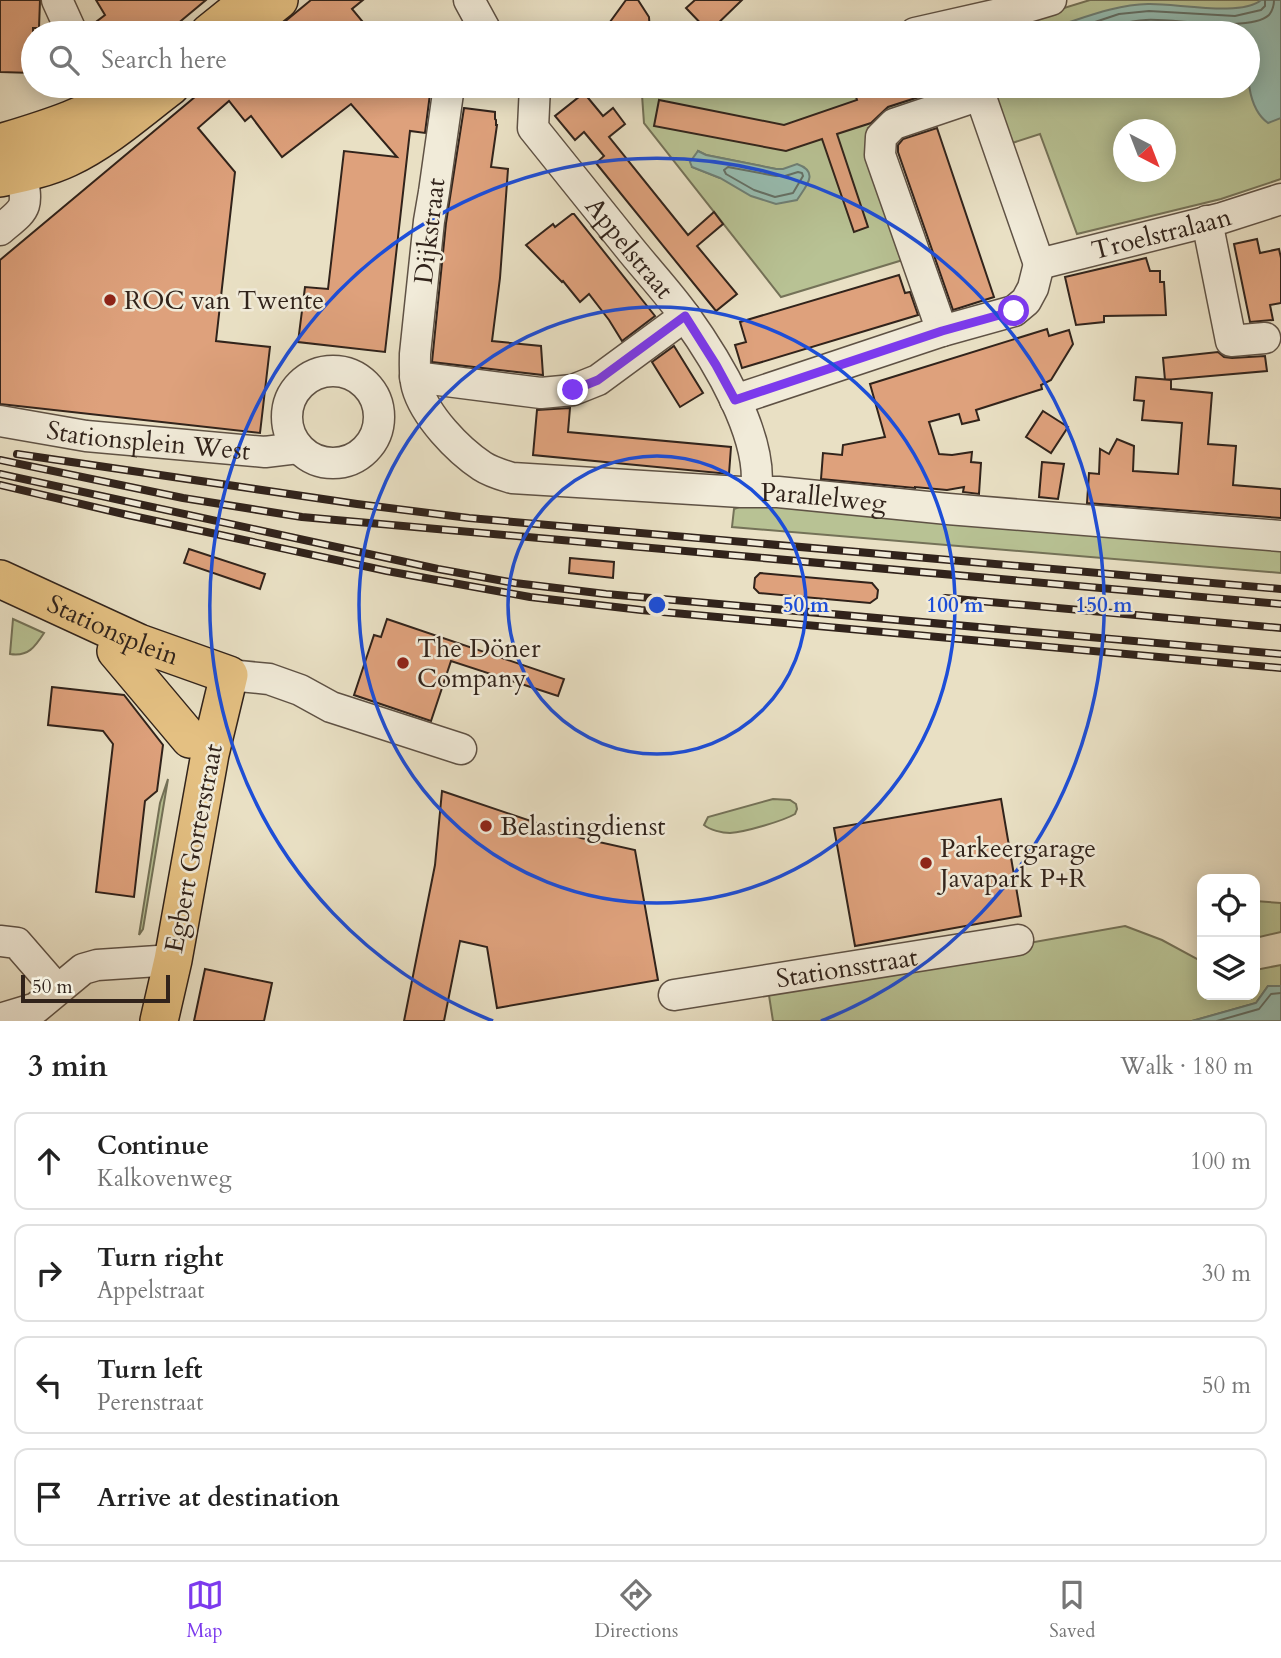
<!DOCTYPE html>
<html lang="en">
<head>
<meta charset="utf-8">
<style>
	:root { --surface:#fff; --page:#f2f2f2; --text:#222; --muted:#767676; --line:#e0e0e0; --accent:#7c3aed }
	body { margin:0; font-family:Cardo,serif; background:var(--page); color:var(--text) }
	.controls { position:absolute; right:21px; bottom:21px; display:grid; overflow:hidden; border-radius:14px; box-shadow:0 4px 18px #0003 }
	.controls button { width:63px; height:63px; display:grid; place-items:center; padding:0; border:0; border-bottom:2px solid var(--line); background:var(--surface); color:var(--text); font:35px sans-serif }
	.compass { position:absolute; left:1113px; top:119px; width:63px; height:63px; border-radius:50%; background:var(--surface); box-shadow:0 4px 18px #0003; rotate:138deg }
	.scale { position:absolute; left:21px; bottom:18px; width:149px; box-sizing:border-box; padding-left:7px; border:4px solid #31231b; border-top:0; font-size:19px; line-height:24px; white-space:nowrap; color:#31231b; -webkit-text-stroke:5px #f1ebd9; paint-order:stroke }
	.stop { position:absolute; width:21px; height:21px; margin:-16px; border:5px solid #7c3aed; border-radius:50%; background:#fff }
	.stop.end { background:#7c3aed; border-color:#fff; box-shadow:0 2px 7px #0008 }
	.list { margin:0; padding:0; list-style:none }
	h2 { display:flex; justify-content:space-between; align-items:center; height:91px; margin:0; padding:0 28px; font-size:30px }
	h2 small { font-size:23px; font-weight:400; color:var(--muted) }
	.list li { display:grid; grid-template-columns:46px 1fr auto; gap:21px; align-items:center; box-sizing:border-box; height:98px; margin:0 14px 14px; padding:0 14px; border:2px solid var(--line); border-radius:14px }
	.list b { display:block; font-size:26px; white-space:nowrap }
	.list p { margin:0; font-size:23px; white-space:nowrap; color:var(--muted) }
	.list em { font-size:23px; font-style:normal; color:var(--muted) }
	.icon { flex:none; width:38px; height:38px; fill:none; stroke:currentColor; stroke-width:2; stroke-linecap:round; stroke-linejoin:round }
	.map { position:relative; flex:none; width:1281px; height:1021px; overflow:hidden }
	.search { position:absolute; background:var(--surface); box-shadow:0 4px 18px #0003; left:21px; right:21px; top:21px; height:77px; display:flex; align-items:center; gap:18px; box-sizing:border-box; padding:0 24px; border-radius:38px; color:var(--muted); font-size:26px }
	.sheet { height:539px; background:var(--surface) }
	nav { display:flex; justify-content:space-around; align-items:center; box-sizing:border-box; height:98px; border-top:2px solid var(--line); background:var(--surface); font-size:19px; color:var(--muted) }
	nav a { display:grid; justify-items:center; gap:4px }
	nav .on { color:var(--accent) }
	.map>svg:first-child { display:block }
	.green { fill:#b8c294; stroke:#747258; stroke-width:2; fill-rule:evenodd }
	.water { fill:#97bdb1; stroke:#6e7f75; stroke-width:2 }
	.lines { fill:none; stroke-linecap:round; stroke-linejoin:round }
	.shore { stroke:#647066; stroke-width:2 }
	.building { fill:#dea17c; stroke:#31231b; stroke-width:2 }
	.minor-casing { stroke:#5f5245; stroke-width:33 }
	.major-casing { stroke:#31231b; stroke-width:40 }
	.minor { stroke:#f1ebd9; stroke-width:30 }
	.major { stroke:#e4c082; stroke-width:37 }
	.rail-casing { stroke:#31231b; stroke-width:8 }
	.rail { stroke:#f1ebd9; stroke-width:5; stroke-dasharray:16; stroke-linecap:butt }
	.route { stroke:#7c3aed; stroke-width:9 }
	.ring { fill:none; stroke:#1d4ed8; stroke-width:3.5 }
	.poi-dot { fill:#8f2418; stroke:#f1ebd9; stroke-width:2.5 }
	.labels { text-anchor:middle; stroke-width:5; stroke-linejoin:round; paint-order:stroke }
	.street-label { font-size:26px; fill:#31231b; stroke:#f1ebd9 }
	.poi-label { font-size:26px; fill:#31231b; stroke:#f1ebd9; text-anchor:start }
	.centre { fill:#1d4ed8; stroke:#f1ebd9; stroke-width:3.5 }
	.ring-label { font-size:21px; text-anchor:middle; font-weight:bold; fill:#1d4ed8; stroke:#f1ebd9; stroke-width:5; stroke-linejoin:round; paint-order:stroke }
</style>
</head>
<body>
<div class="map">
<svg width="1281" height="1021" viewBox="0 0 1281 1021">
	<rect width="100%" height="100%" fill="#e9e0c4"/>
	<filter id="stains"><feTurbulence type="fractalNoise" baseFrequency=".00286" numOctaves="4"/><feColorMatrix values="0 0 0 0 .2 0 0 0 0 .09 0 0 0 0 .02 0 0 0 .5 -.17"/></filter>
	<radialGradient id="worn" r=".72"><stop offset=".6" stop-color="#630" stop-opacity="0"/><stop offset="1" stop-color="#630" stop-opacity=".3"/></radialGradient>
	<g class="green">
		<path d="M1090,0h191v179l-60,20 -144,35 -37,-100 -31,10 -18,-58h257v-53h-265zM1124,130h42v42h-42z"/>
		<path d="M800,86h147l1,4 -3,6 -77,32 38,131 -125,38 -137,-174 -2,-28 88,1zM698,151l8,4 70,14h7l-63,9 -28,-11z"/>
		<path d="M750,503l531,41v29l-549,-46 2,-18z"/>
		<path d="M13,619l31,14c-9,14 -16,24 -34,21z"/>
		<path d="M168,779l-25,150 -4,6 21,-132z"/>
		<path d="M773,799l17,1 6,4 1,5 -2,5c-12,7 -50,18 -65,19 -8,0 -20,-3 -26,-8l4,-8z"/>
		<path d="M1255,901l26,2v29l-26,6z"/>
		<path d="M1125,926l37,14 39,21 1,34h53v-25l26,-5v21h-13l-12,17 -64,18h-419l-5,-32z"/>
	</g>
	<g class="water">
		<path d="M1261,0h20v118l-13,5c-25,-18 -20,-62 -20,-90h-216c39,-9 76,-28 116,-29 27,-1 94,13 113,-4z"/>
		<path d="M698,151l8,4 70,14h7l14,-5c23,8 9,22 0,36l-21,4 -25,-8 -31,-18 -28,-11 -2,-5z"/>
		<path d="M1268,986h13v35h-89l64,-18z"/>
	</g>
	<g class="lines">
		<g class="shore">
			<path d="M1062,33l57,-19 30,-3 86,5 26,-6 4,-4v-6"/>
			<path d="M1089,33c19,-6 37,-12 57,-13 28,-2 103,13 123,-5 4,-5 5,-9 5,-15"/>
			<path d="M1121,33l28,-3 52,3"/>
			<path d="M728,167l48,9h9l13,-4 4,1 1,3 -10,17 -18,4 -21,-7 -28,-16 -2,-4z"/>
			<path d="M1217,1021l42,-12 12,-15 10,-1"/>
		</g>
	</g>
	<g class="building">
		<path d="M0,0h40l-1,28h-6v45l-33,-1z"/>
		<path d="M96,0h110l-30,25 -1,6 -9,2h-77l-1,-5 17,-13z"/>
		<path d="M311,0h52l-11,9 20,24h-101z"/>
		<path d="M626,0h12l11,17 1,16h-48z"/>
		<path d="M695,0h47l-33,32 -23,-24z"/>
		<path d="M208,86h223l-6,47 -15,-2 -25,221 -87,-10 7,-55 23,2 16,-138 53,6 -46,-53 -69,53 -31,-41 -6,5 -16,-20 -31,27 37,44 -19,169 54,6 -10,86 -260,-29v-144z"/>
		<path d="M881,86h41l3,9 -37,12 -17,16 -34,11 31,93 -14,5 -32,-93 -36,12 -132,-25 5,-26 125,25 73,-25 -2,-6z"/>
		<path d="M584,93l19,23 10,-8 12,16 -16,13 79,98 26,-23 9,12 -26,22 40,48 -21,17 -120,-148 8,-7 -20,-24 -9,8 -20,-24z"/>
		<path d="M464,108l31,4v7l1,1v5h1l-6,42 17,2 -8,109 -8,63 49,5 2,29 -111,-13 14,-139z"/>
		<path d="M937,128l57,169 -41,13 -55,-158v-7l5,-6z"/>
		<path d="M572,214h2l81,102 -33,25 -13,-21 -20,-26 -9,8 -17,-21 -1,1 -36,-37 27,-21 2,3z"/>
		<path d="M1257,239l3,14 19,-4 2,9v45l-11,2 3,15 -23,2 -16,-78z"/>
		<path d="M1146,258l4,13h10v11h4l2,33 -62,1v6l-28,3 -11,-48z"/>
		<path d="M899,275l6,18 5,-1 8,23 -176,53 -7,-23 11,-3 -6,-20z"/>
		<path d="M1047,329l2,7 20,-6 4,14 -22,36 -10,5 1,4 -66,21 3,10 -17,4 -3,-10 -30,8 10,32 13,1 20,-3 -1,10 10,1 -2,31 -16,-2 1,-5 -17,3 -32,-3v1l-94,-9 2,-26 19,2 1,-10 42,-8 -15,-53z"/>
		<path d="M674,346l29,47 -23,14 -28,-45z"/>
		<path d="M1218,352l6,5 8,1 33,-2 2,15 -102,9 -2,-22z"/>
		<path d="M1136,377l35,3v9l41,4 -4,51 28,2 -3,39 48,4v29l-194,-15 2,-30 10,1 1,-25 9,5 8,-15 17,7 -1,25 45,3 4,-51 -40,-3 2,-19 -10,-1z"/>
		<path d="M570,408l-2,24 163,15 -2,27 -196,-19 4,-45z"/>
		<path d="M1043,411l25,16 -17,26 -25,-16z"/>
		<path d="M1042,462l22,2 -6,35 -19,-2z"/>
		<path d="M189,549l76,25 -5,15 -76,-26z"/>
		<path d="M570,558l44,4 -1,16 -44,-5z"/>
		<path d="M760,573l112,10 6,7 -1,8 -7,5 -111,-10 -5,-5 1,-10z"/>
		<path d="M387,619l177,60 -6,17 -107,-35 -20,60 -77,-26 20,-60 7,2z"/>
		<path d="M52,687l72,8 39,50 -6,46 -12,10 -11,96 -38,-5 17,-148 -10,-13 -55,-6z"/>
		<path d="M442,791l139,47 54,12 23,130 -161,28 -10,-61 -27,-6 -16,80h-40l31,-156z"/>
		<path d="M1001,799l20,117 -166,30 -21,-118z"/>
		<path d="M205,969l67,14 -8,38h-70z"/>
	</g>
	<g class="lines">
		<g class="minor-casing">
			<g id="minor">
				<path d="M57,0l15,33"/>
				<path d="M469,0l18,33"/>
				<path d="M915,33l106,-24 30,-9"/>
				<path id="s1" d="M449,86l-15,106 -5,29 -14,133c0,12 -1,22 2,33 8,29 41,63 65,79 9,6 20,9 30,12l229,14h37l170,17 333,27"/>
				<path id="s2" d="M535,86l-2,42c31,39 63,78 94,117 19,24 40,46 58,71 31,43 79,121 71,175"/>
				<path d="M977,86l62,178"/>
				<path d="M1207,221l24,120 34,-3"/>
				<path d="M0,230c27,-23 28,-20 22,-57"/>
				<path id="s3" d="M1039,264l183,-46 59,-19"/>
				<path d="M942,331l-62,-176 1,-18 13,-13 86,-29"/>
				<circle cx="333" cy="417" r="46"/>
				<path d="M415,377l126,16 32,-3 25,-10 87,-64"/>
				<path d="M735,400l207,-69 72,-20 12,-10 7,-13 6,-24"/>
				<path id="s4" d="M0,421l86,15 179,16 33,-4"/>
				<path d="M229,675l40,4 31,11 31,17 130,42"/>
				<path d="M0,941l17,2 40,46"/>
				<path id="s5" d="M674,995l344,-55"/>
				<path d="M0,1019l36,-11 47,-39 14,-4 76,-5"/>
			</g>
		</g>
		<g class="major-casing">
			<g id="major">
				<path d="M209,33l41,-33"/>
				<path d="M238,33l41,-33"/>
				<path d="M0,143c47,-14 95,-29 135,-57"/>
				<path d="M0,178c23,-5 47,-10 68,-20 38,-18 70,-47 103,-72"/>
				<path id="s6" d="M0,579l139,64 90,32 -19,79 -37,206 -14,61"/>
				<path d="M116,651l74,88"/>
			</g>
		</g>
		<use href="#minor" class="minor"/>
		<use href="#major" class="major"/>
		<g class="rail-casing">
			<g id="rail">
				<path d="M17,454l340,50 112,14 812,71"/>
				<path d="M0,460l183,38 119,19 979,87"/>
				<path d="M0,474l438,95 77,14 91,11 675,60"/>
				<path d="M0,485l128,30 259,56 143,26 111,13 640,58"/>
				<path d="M945,598l336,30"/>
			</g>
		</g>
		<use href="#rail" class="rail"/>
	</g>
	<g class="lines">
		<path class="route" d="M573,390l25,-10 87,-64 31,49 19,35 207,-69 72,-20"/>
	</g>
	<g class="ring">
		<circle cx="657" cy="605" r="149"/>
		<circle cx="657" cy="605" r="298"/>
		<path d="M493 1021A447 447 0 1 1 821 1021"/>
	</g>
	<g class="poi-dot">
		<circle cx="110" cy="300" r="7"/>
		<circle cx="403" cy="663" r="7"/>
		<circle cx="486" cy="826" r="7"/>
		<circle cx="926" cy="863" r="7"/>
	</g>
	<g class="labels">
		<g class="street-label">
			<text transform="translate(429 231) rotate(-83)" y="9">Dijkstraat</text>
			<text dy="9" stroke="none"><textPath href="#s3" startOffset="126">Troelstralaan</textPath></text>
			<text dy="9" stroke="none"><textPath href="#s2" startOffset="196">Appelstraat</textPath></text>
			<text dy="9" stroke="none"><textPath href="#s4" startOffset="150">Stationsplein West</textPath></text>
			<text dy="9" stroke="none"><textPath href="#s1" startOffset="752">Parallelweg</textPath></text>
			<text dy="9" stroke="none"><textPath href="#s6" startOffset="124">Stationsplein</textPath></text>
			<text transform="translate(193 848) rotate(-79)" y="9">Egbert Gorterstraat</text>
			<text dy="9" stroke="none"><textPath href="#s5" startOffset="175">Stationsstraat</textPath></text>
		</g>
		<g class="poi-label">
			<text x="124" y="309">ROC van Twente</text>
			<text x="417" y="657">The Döner<tspan x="417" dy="30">Company</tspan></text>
			<text x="500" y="835">Belastingdienst</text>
			<text x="940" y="857">Parkeergarage<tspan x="940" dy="30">Javapark P+R</tspan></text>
		</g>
	</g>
	<circle cx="657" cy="605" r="10" class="centre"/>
	<g class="ring-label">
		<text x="806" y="612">50 m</text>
		<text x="955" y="612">100 m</text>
		<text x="1104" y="612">150 m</text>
	</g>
	<rect width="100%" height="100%" filter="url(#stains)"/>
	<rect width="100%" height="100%" fill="url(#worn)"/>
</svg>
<div class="controls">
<button><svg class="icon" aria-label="locate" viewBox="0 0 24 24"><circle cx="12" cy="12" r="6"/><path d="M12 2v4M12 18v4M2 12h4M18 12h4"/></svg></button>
<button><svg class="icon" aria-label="layers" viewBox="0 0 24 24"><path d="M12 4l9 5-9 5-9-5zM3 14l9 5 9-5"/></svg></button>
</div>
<svg class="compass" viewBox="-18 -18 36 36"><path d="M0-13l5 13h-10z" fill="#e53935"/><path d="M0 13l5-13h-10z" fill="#767676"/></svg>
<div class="scale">50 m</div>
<div class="stop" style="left:1014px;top:311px"></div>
<div class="stop end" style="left:573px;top:390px"></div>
<div class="search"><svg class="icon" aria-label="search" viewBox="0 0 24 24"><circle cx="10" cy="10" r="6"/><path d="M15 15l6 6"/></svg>Search here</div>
</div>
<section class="sheet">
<h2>3 min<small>Walk · 180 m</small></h2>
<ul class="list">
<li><svg class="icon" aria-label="ahead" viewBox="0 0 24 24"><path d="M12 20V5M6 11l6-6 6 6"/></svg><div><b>Continue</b><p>Kalkovenweg</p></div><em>100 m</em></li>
<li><svg class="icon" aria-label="right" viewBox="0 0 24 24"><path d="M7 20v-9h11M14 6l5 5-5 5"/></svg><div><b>Turn right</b><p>Appelstraat</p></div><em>30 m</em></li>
<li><svg class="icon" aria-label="left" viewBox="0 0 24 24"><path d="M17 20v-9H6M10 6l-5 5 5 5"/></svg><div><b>Turn left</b><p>Perenstraat</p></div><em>50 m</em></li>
<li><svg class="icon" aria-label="arrive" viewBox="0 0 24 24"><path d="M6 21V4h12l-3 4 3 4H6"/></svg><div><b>Arrive at destination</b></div></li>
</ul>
</section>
<nav>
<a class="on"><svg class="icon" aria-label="map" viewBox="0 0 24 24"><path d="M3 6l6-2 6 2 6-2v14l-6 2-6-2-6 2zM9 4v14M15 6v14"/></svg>Map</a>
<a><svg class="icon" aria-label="directions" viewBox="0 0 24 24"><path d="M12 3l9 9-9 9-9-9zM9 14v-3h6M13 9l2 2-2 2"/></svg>Directions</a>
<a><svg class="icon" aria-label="saved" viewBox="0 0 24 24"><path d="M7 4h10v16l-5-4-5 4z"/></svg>Saved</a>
</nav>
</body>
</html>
